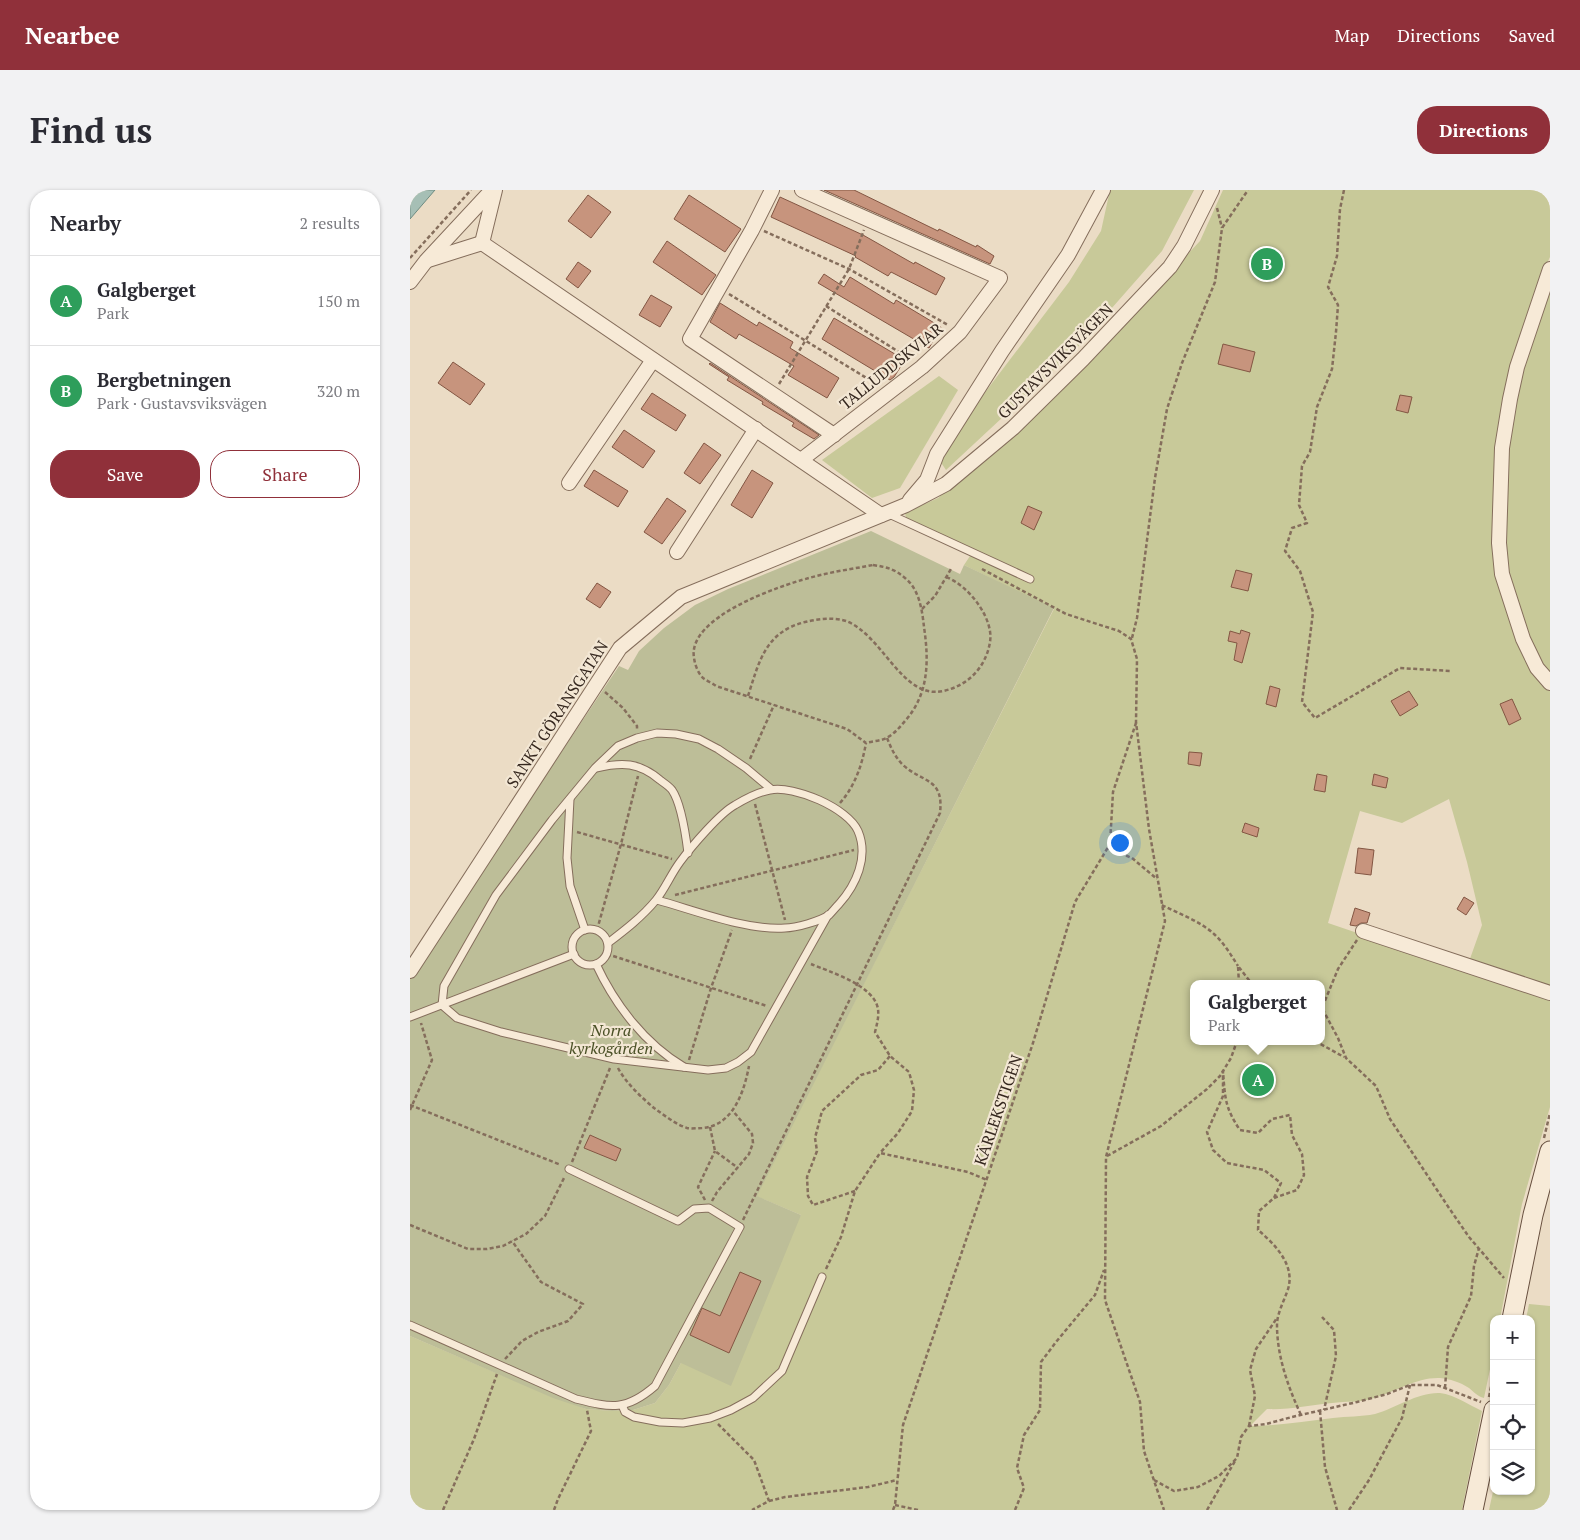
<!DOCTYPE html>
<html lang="en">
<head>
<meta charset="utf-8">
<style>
	:root { --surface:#fff; --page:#f2f2f3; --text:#2b2b33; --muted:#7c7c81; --line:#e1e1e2; --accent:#90303a }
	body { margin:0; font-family:"PT Serif",serif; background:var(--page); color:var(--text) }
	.controls { position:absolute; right:15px; bottom:15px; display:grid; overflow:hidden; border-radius:10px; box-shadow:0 1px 4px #0004 }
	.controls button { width:45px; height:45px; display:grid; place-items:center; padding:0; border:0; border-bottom:1px solid var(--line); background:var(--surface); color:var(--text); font:25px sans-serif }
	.you { position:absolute; left:709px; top:652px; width:18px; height:18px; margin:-12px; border:4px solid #fff; border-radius:50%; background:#1a73e8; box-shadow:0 0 0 8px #1a73e833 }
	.badge { display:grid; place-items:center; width:32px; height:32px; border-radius:50%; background:var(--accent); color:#fff; font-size:16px; font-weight:700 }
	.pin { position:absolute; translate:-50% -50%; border:2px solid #fff; box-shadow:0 1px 5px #0006 }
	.popup { position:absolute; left:780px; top:790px; width:135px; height:65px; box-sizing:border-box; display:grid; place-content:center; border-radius:10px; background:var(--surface); filter:drop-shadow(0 1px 4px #0005); font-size:16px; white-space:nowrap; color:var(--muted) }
	.popup b { font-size:19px; color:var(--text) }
	.popup::after { content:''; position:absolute; left:50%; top:100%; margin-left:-10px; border:10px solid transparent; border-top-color:var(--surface) }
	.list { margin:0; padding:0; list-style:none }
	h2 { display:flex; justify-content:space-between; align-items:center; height:65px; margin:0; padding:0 20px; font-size:21px }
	h2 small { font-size:16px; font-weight:400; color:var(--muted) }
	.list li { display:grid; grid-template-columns:32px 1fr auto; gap:15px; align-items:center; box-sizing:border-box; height:90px; padding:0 20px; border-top:1px solid var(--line) }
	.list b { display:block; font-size:19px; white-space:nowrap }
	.list p { margin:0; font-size:16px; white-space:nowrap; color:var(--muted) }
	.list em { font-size:16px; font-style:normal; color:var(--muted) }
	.actions { display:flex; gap:10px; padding:15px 20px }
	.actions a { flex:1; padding:11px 0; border:1px solid var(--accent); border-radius:20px; text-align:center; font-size:18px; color:var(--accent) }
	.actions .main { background:var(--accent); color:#fff }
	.icon { flex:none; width:28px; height:28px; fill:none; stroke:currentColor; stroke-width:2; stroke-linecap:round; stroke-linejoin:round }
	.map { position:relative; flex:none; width:1140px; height:1320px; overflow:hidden; border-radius:20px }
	header { display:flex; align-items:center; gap:30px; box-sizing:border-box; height:70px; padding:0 25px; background:var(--accent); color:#fff }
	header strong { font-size:24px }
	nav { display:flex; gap:28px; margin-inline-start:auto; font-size:18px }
	.intro { display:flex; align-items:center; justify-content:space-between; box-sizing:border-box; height:120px; padding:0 30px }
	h1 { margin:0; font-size:35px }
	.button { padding:12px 22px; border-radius:20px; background:var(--accent); color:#fff; font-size:18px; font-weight:700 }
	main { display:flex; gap:30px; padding:0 30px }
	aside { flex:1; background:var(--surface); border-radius:20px; box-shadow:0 1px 4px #0004 }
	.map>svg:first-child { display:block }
	.green { fill:#c8c999; fill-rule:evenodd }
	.cemetery { fill:#bdbe98 }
	.water { fill:#a6bfb5; stroke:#6e8c82 }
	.building { fill:#c7947d; stroke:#835643 }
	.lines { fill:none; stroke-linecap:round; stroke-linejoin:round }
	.service-casing { stroke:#856e5c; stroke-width:9 }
	.minor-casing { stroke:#856e5c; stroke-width:16 }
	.secondary-casing { stroke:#674f3f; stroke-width:21 }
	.path { stroke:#856e5c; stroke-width:2.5; stroke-dasharray:4 2.5; stroke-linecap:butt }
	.service { stroke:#f7ead7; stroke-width:7 }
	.minor { stroke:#f7ead7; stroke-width:14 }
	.secondary { stroke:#f7ead7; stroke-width:19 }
	.labels { text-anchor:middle; stroke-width:4.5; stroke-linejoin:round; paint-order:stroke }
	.street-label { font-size:16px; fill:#36281f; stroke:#f3e7d4 }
	.park-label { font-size:16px; font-style:italic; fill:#4b5127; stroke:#f3e7d4 }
</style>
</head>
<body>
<header>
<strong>Nearbee</strong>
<nav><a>Map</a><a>Directions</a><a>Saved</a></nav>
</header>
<div class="intro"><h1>Find us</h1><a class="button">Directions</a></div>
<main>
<aside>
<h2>Nearby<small>2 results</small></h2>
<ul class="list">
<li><span class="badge" style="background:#2e9e5b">A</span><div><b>Galgberget</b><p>Park</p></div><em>150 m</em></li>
<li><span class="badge" style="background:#2e9e5b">B</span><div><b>Bergbetningen</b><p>Park · Gustavsviksvägen</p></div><em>320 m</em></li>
</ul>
<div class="actions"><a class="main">Save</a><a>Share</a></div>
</aside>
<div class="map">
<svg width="1140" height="1320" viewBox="0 0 1140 1320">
	<rect width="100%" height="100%" fill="#ebdcc5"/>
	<g class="green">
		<path d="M700,0h84l-32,61 -87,99 -129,120 -8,-12 7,-13 124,-163 32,-51z"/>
		<path d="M813,0h327v67l-10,21 -29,88 -18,176 39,129 14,18 4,1v417l-28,97 -22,115h-6v31l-10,48c-7,-2 -10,-6 -15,-10 -9,-6 -19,-9 -29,-10 -23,-1 -45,14 -66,20 -14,5 -28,3 -42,5 -22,2 -43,7 -65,6l-17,17c28,0 55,-5 83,-8 14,-2 28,-1 42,-4 21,-6 43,-22 65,-21 15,2 29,12 42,18l-20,99h-1052v-174l84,36 92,37 26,2 21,-1 22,-7 14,-18 12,-22 120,-148 -45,-19 298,-587 -90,-44 10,-15 -67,-27 -2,-10 33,-15 154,-142 108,-115zM1039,609l18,63 15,63 -16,45 -138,-47 32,-112 42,12zM784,794h128v57h-128z"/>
		<path d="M1140,95v390l-14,-22 -25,-71 -6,-22 3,-116 15,-75z"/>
		<path d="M529,186l19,14 -58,98 -28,10 -50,-38z"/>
		<path d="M1119,1114l21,2v204h-61l5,-23v4h37v-172h-5z"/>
	</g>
	<path class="cemetery" d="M461,341l89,43 4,-9 90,43 -297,588 44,19 -70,171 -50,-23 -12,22 -14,18 -22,7 -21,1 -26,-2 -33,-11 -143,-62v-358l209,-312 9,4 11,-19 25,-23 31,-23 33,-16z"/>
	<path class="water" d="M0,0h25l-25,29z"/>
	<g class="building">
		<path d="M414,0h30l84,41 1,-2 37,18 1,-2 17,11 -4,8z"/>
		<path d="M178,5l23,17 -20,26 -23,-17z"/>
		<path d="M279,5l52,34 -16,23 -51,-33z"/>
		<path d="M370,7l83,38 51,29 1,-2 30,16 -9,17 -45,-23 -3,4 -33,-19 1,-1 -85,-39z"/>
		<path d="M257,51l49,34 -14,20 -49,-33z"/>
		<path d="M168,72l13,9 -13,17 -12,-9z"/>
		<path d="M414,84l20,13 6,-10 44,27 2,-4 45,27 -12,21 -111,-65z"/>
		<path d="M241,105l21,12 -12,20 -21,-12z"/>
		<path d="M310,113l37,23 2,-4 34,20 -3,6 49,30 -12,20 -39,-23 6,-9 -55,-32 -3,5 -26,-17z"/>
		<path d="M424,128l71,42 -11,17 -4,3 -68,-41z"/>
		<path d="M813,154l32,8 -5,20 -32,-8z"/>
		<path d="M43,172l32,22 -15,21 -32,-22z"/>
		<path d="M300,173l109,72 -5,4 -22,-13 2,-3 -32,-19 1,-2 -36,-22 2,-3 -20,-13z"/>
		<path d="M242,203l34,22 -10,16 -35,-22z"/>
		<path d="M990,205l12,2 -4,16 -12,-3z"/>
		<path d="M214,240l31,21 -12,17 -31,-21z"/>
		<path d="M294,253l17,12 -21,29 -16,-11z"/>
		<path d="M184,280l34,21 -10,16 -34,-21z"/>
		<path d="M342,280l21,13 -21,35 -21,-13z"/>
		<path d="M257,308l19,13 -24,33 -18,-12z"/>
		<path d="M618,316l14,6 -8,18 -13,-7z"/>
		<path d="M826,380l16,4 -4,17 -17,-4z"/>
		<path d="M187,393l14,9 -11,16 -14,-9z"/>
		<path d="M831,440l9,3 -8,30 -8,-3 3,-17 -9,-2 2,-10 10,3z"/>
		<path d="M860,496l10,3 -4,18 -10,-3z"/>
		<path d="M999,501l9,14 -18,11 -9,-15z"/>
		<path d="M1102,509l9,20 -12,6 -9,-21z"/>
		<path d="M779,562l13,1 -2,13 -12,-2z"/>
		<path d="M907,584l10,2 -2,16 -11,-2z"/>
		<path d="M964,584l14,4 -2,10 -14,-3z"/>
		<path d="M835,633l14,5 -2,9 -15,-5z"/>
		<path d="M948,658l16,2 -3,25 -16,-2z"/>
		<path d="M1054,707l10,6 -8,12 -9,-6z"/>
		<path d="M945,718l15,5 -3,10h-6l-5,3 -6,-1z"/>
		<path d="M180,945l31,14 -5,12 -32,-13z"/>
		<path d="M330,1082l21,9 -32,72 -39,-18 12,-27 18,8z"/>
	</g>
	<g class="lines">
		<g class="service-casing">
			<g id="service">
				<path d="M479,324l141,65"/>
				<path d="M186,578c26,-6 43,-6 64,12 4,3 9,6 12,10 9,13 14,47 16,63"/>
				<path d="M361,599l-25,-21 -28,-19 -19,-10 -23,-5 -19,-1 -20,5 -19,8 -23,22 -43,52 -56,75 -52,91 -2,19 15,13 44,14 113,27 94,11 18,-2 12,-6 13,-10 77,-137"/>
				<path d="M160,609l-3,59 3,28 15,44"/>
				<circle cx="180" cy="757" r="18"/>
				<path d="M198,753c17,-13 34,-26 48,-43 9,-11 15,-26 24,-38 11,-15 40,-49 55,-57 10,-6 23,-13 35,-15 24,-5 78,18 88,41 11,26 -2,54 -19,73 -3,3 -7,8 -10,11 -9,6 -33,13 -44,13 -38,3 -91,-18 -128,-28"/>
				<path d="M186,774c19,41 49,80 88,103"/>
				<path d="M0,827l164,-63"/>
				<path d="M0,1135l166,74c36,9 50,12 79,-13l85,-159 -31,-19 -15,1 -16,12 -109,-52"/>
				<path d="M212,1215l3,7 9,5 26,5 23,1 27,-5 21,-8 22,-12 29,-27 40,-94"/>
			</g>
		</g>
		<g class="minor-casing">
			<g id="minor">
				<path d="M85,0l-13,53 399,272"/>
				<path d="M362,0l-20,40 -62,109 144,96"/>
				<path d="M18,70l54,-17"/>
				<path d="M1140,79l-33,98 -7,32 -8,49 -3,95 3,31 21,65 14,29 13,15"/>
				<path d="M0,92l16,-21 66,-71"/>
				<path d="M391,270l121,-93 38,-35 40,-54 -198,-88"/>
				<path d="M159,293l84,-123"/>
				<path d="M500,310l17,-20 10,-26 65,-103 66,-96 35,-65"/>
				<path d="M267,362l79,-123"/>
				<path d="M953,741l187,62"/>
				<path d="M0,781l210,-323 61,-51 225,-92 40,-21 67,-56 70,-69 87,-92 14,-21 28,-56"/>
			</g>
		</g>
		<g class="secondary-casing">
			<g id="secondary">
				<path d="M1102,1129l21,-104 17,-64"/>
				<path d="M1063,1320l21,-100"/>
			</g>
		</g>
		<g class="path">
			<path d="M934,0l-4,19 -3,47 -9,31 10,18 -2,27 -4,37 -15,38 -7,45 -8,14 -3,39 8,18 -15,5 -7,23 15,20 13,41 -11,90 13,16 85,-50 51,3"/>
			<path d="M807,18l5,20"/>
			<path d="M354,41l85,38 99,56"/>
			<path d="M0,68l61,-68"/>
			<path d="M319,104l149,91"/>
			<path d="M416,116l84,53"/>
			<path d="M369,194l70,-115 15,-39"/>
			<path d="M463,375c13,2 22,4 32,13 14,11 17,31 19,49 5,34 5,67 -19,94 -5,6 -10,12 -17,16 -6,4 -15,4 -22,6l-19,-14 -131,-43c-4,-3 -9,-5 -13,-8 -5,-5 -8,-13 -9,-20 -7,-41 85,-72 115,-80 21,-6 43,-9 64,-13z"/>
			<path d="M572,379l84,45 53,17 12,8 6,20 -1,63 13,107 16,92 -59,236 -1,143 35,102 4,49 20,59"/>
			<path d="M512,419l13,-13 16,-27"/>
			<path d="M722,448l5,-20 18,-140 12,-69 15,-46 33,-81 7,-54 26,-38"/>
			<path d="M195,502l18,16 14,18v3"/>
			<path d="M338,506c11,-34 17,-64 57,-74 13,-3 28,-5 41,-1 37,14 56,79 97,70 25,-5 43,-24 47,-49 4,-24 -22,-57 -44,-65"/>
			<path d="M340,569l24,-54"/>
			<path d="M430,613c15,-17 22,-38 26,-60"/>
			<path d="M345,614l30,116"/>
			<path d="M167,642l95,27"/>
			<path d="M698,658l24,10 25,21"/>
			<path d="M265,705l179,-45"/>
			<path d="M752,715c17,9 38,16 52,29 10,9 17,21 24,32"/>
			<path d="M187,740l24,-86 17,-68"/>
			<path d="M947,750l-19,29 -16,39 16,30 8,20 30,28 14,33 59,89 20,29 35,41"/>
			<path d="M197,764l160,52"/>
			<path d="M401,774c19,8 63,21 67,45 1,8 -1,15 -3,23l15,24 19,16 5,18 -2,21 -14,22 -18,20"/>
			<path d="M829,794l-1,-18 14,18"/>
			<path d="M905,851l29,16"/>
			<path d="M279,870l22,-72 21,-58"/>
			<path d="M208,878c8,15 23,29 36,40 10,7 21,16 33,20 4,1 10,0 15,0 31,-2 42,-36 47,-62"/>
			<path d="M0,915l151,60"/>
			<path d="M0,920l22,-50 -11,-37"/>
			<path d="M300,937l5,24 23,17"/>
			<path d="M1134,948l6,-25"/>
			<path d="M697,966l54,-30 46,-37 13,-13 11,-18 6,-17"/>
			<path d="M162,972l38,-94"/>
			<path d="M445,1001l-42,14 -5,-9 -1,-19 10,-26 -2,-13 7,-27 39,-36 17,-5 12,-14"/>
			<path d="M864,1008l23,-8 7,-15 -2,-21 -10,-19 -2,-20 -18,4 -14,14 -18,-3c-15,-22 -15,-32 -17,-59v25l-16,36 6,18 14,13 37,7 17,13 -7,15 -15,13 -1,19c18,15 39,37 29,62 -4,11 -10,22 -10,33 0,31 11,62 24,90"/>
			<path d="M295,1010l-7,-13 17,-36"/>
			<path d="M302,1011l5,-9 32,-38 4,-11 -1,-9 -19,-23"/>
			<path d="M333,1030l197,-407c4,-35 -17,-30 -37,-48 -8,-8 -12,-17 -16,-27"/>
			<path d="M0,1035l58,24h19l16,-3 23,-12 19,-18 20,-40"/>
			<path d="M416,1079l15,-32 14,-46 25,-38 88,19 19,8"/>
			<path d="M912,1127l12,13 2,26 -12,54"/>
			<path d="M95,1169l17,-18 16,-9 30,-11 15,-17 -42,-22 -29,-41"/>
			<path d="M1035,1198l3,-41 23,-51 3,-30 5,-18"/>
			<path d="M1079,1207l5,-25"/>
			<path d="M910,1221l5,56 12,43"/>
			<path d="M308,1234l36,36 15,41 -17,9"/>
			<path d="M839,1236l6,-30 -5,-26 6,-21 21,-31"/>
			<path d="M744,1290l20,11 24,-4 21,-11 18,-18 4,-21 8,-11 17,-2 26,-7 65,-15 30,-8 23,-9h27l44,17"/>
			<path d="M359,1311l16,-4 83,-10 29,-7"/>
			<path d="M485,1315l23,5"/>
			<path d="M33,1320l31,-71 23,-65"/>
			<path d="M144,1320l4,-11 33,-68 -4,-21"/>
			<path d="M483,1320l2,-5 8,-80 130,-382 42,-141 35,-58 3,-52 23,-69"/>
			<path d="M605,1320l9,-22 -7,-20 7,-33 16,-25 1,-48 15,-20 39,-47 9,-25"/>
			<path d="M797,1320l28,-49"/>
			<path d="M939,1320l20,-30 33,-62 8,-33"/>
		</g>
		<use href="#service" class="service"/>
		<use href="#minor" class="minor"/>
		<use href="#secondary" class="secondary"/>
	</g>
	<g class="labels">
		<g class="street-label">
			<text transform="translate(645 171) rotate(-45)" y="6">GUSTAVSVIKSVÄGEN</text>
			<text transform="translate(481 176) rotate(-39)" y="6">TALLUDDSKVIAR</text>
			<text transform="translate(147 524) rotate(-57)" y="6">SANKT GÖRANSGATAN</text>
			<text transform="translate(588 920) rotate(-71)" y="6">KÄRLEKSTIGEN</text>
		</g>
		<g class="park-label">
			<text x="201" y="846">Norra<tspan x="201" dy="18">kyrkogården</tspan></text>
		</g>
	</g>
</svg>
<div class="controls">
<button>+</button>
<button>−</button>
<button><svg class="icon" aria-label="locate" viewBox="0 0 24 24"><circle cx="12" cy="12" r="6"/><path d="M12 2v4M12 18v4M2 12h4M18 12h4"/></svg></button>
<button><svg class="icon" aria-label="layers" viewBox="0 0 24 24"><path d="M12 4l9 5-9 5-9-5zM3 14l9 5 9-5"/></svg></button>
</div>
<div class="you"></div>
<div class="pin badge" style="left:848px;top:890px;background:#2e9e5b">A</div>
<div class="popup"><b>Galgberget</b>Park</div>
<div class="pin badge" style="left:857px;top:74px;background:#2e9e5b">B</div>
</div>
</main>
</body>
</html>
